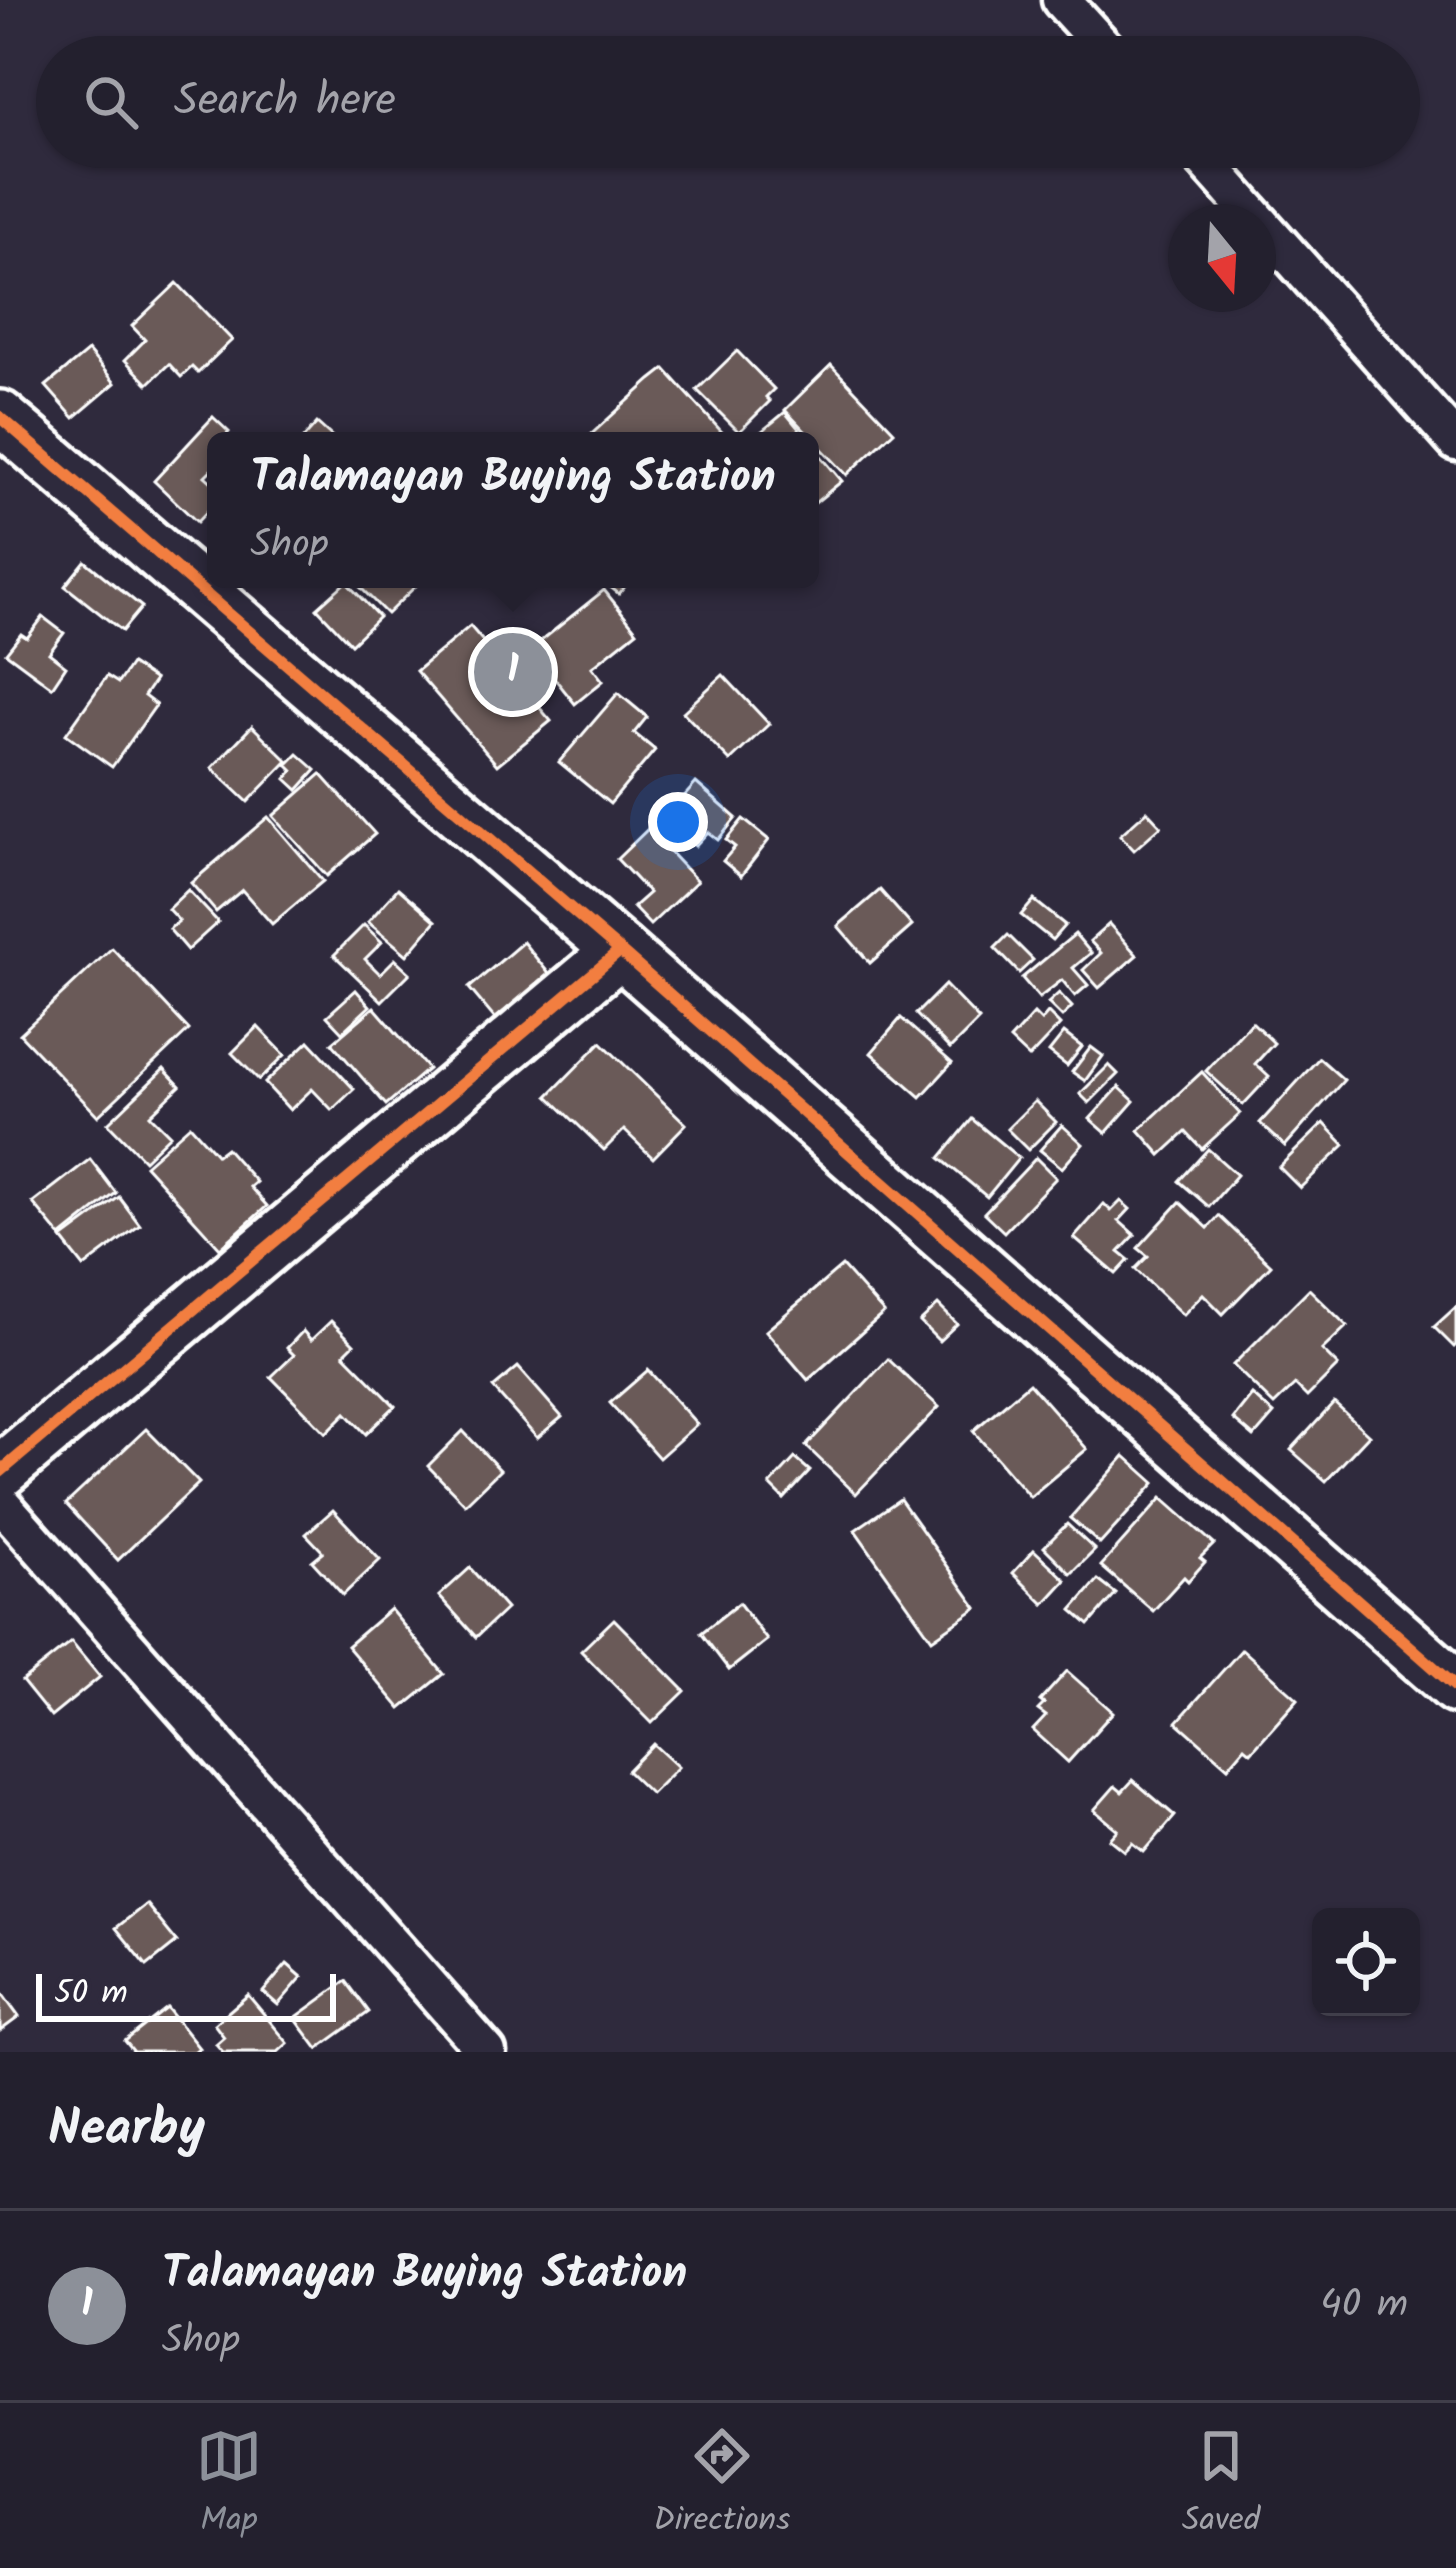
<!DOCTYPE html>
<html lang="en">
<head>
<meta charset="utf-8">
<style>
	:root { --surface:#23202e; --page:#2b2836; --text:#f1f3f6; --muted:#a3a3aa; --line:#403e4a; --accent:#8c9099 }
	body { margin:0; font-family:Kalam,sans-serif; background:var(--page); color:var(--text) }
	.controls { position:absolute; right:36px; bottom:36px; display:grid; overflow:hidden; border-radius:18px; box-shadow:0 3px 9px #0004 }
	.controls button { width:108px; height:108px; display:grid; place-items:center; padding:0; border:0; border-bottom:3px solid var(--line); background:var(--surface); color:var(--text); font:60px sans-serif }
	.compass { position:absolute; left:1168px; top:204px; width:108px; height:108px; border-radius:50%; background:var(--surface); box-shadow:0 3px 9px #0004; rotate:162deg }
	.scale { position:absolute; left:36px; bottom:30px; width:300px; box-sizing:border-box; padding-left:12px; border:6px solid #fff; border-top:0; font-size:33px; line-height:42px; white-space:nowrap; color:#fff; -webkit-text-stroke:9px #2f2a3d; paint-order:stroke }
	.you { position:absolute; left:678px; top:822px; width:42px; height:42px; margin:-30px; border:9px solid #fff; border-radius:50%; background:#1a73e8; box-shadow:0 0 0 18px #1a73e833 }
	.badge { display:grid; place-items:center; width:78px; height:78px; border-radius:50%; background:var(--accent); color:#fff; font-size:39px; font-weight:700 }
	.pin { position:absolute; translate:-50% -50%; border:6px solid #fff; box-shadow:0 3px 12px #0006 }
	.popup { position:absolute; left:207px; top:432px; width:612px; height:156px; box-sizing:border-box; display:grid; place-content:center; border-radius:18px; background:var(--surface); filter:drop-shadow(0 3px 9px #0005); font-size:39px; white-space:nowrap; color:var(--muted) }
	.popup b { font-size:45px; color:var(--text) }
	.popup::after { content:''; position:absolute; left:50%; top:100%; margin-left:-24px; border:24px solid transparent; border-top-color:var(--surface) }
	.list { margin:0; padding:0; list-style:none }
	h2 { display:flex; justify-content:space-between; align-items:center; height:156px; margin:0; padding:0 48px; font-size:51px }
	h2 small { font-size:39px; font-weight:400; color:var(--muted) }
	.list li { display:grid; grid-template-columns:78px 1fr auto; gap:36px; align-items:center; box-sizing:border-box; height:192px; padding:0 48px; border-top:3px solid var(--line) }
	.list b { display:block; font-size:45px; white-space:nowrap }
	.list p { margin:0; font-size:39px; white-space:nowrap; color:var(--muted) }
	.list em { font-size:39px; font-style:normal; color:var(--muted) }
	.icon { flex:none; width:66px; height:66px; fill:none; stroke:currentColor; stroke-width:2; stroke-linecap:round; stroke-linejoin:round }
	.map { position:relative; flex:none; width:1456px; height:2052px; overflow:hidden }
	.search { position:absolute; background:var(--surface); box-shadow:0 3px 9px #0004; left:36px; right:36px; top:36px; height:132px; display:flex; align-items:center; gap:30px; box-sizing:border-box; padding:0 42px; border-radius:66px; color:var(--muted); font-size:45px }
	.sheet { height:348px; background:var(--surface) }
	nav { display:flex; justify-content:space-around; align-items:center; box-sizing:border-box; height:168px; border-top:3px solid var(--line); background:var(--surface); font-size:33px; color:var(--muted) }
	nav a { display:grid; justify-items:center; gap:6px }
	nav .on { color:var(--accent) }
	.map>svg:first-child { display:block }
	.building { fill:#6a5a58; stroke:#fff; stroke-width:3 }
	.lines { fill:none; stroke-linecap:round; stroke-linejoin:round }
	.street-casing { stroke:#fff; stroke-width:45 }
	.secondary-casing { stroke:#fff; stroke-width:60 }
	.street { stroke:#2f2a3d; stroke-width:36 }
	.secondary { stroke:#2f2a3d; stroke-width:51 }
	.cycleway-casing { stroke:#2f2a3d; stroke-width:20 }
	.cycleway { stroke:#f27e40; stroke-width:12 }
</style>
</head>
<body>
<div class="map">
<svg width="1456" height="2052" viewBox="0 0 1456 2052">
	<rect width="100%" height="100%" fill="#2f2a3d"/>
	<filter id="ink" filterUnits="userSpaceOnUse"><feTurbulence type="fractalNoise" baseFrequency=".00833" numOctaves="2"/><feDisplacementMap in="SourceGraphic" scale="24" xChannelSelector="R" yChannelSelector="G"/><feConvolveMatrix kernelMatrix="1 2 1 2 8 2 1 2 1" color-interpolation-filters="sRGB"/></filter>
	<g filter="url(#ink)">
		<g class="building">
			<path d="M177,283l55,57 -34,33 -6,-6 -11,10 -12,-13 -21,20 -23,-24 20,-20 -13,-14z"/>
			<path d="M88,351l27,32 -41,35 -28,-32z"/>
			<path d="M737,351l37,38 -8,8 4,4 -31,31 -42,-42z"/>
			<path d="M831,365l63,66 -47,44 -62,-65z"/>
			<path d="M665,369l65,72h-146l67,-61z"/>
			<path d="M785,412l24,29h-59z"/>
			<path d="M213,417l16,15 -8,9h-5l-4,9 4,4v11l-11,11 11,10v16l-19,20 -43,-41z"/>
			<path d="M317,423l20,18h-36z"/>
			<path d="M810,443l32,38 -32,26z"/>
			<path d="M85,561l57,46 -20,24 -57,-45z"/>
			<path d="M352,579h71l-36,35z"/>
			<path d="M600,579h31l-12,15z"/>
			<path d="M346,582l33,35 -28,27 -34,-36z"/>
			<path d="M604,590l33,41 -45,36 11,14 -28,23 -44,-55z"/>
			<path d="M43,617l21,16 -15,20 17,13 -14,21 -46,-34 15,-19 6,4z"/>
			<path d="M470,626l81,95 -54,44 -81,-94z"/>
			<path d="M131,664l24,16 -11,16 12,9 -44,62 -46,-33 41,-58 11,7z"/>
			<path d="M723,675l46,49 -39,37 -47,-49z"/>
			<path d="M618,693l29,24 -13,16 21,17 -45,54 -51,-42z"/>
			<path d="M252,726l36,35 -40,41 -36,-34z"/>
			<path d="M298,754l18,16 -18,20 -12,-11 7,-8 -6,-6z"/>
			<path d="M321,774l54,60 -48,42 -54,-60z"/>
			<path d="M696,783l40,35 -18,22 -10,-8 -13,14 -31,-27z"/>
			<path d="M1147,811l14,15 -27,24 -14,-15z"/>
			<path d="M268,817l55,64 -51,43 -30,-34 -26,22 -25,-29z"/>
			<path d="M743,819l26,21 -28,36 -18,-15 12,-14 -9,-7z"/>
			<path d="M648,829l49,52 -47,44 -17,-18 16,-14 -32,-34z"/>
			<path d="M398,888l38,33 -29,34 -39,-33z"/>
			<path d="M188,890l30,32 -31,28 -18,-21 10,-8 -11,-12z"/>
			<path d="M880,890l32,36 -42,37 -32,-37z"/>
			<path d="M1034,900l31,25 -13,15 -31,-25z"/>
			<path d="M1109,924l28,31 -38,33 -16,-18 18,-17 -11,-12z"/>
			<path d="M364,925l18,17 -17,17 15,15 15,-15 15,14 -28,28 -48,-46z"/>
			<path d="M1075,934l16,19 -18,15 15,17 -13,11 -13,-16 -23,18 -17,-20z"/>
			<path d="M1008,935l25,25 -14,13 -24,-25z"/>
			<path d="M523,942l32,39 -38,32 -6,-7 -16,13 -26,-31z"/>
			<path d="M112,948l77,82 -91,86 -78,-82z"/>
			<path d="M945,985l34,35 -29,29 -34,-35z"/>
			<path d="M356,990l14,16 -28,26 -15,-16z"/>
			<path d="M1059,993l13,14 -10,10 -14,-14z"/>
			<path d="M374,1007l54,62 -42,36 -54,-62z"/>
			<path d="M1048,1013l12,12 -31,33 -19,-18 24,-26 7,7z"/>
			<path d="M901,1018l51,45 -31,34 -50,-44z"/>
			<path d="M1252,1022l22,21 -19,21 14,13 -26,28 -37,-34z"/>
			<path d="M258,1027l27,28 -26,25 -27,-27z"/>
			<path d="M1064,1033l18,14 -15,19 -18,-14z"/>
			<path d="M309,1041l45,48 -22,21 -20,-21 -22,21 -25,-27z"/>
			<path d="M601,1042l85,82 -33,34 -29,-28 -20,20 -56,-54z"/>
			<path d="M1091,1047l12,9 -18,25 -13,-9z"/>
			<path d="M1319,1058l25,22 -59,66 -25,-23z"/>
			<path d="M1109,1065l9,9 -29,29 -9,-9z"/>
			<path d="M164,1069l16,17 -30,29 20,20 -26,25 -36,-37z"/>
			<path d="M1202,1072l38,42 -38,35 -16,-17 -25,23 -22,-25z"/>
			<path d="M1119,1087l15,14 -28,32 -16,-14z"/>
			<path d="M1035,1101l21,21 -28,28 -21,-21z"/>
			<path d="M972,1119l47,39 -32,39 -47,-39z"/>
			<path d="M1324,1123l21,22 -45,43 -21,-21z"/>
			<path d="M190,1125l27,30 9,-7 30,34 -6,5 17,19 -47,42 -75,-83z"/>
			<path d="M1062,1125l21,19 -21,24 -22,-18z"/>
			<path d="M1208,1149l29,26 -28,32 -30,-26z"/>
			<path d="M1036,1158l20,20 -52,54 -20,-19z"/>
			<path d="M90,1159l26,34 -55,44 -28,-34z"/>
			<path d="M119,1197l21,28 -56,42 -22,-28z"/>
			<path d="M1121,1201l9,8 -11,12 16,14 -16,17 10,8 -13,14 -42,-36 30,-34 7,7z"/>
			<path d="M1180,1202l28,26 11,-12 52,49 -48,49 -20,-20 -20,21 -48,-46 13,-13 -10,-8z"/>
			<path d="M842,1266l42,47 -76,67 -42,-49z"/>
			<path d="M1309,1289l38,37 -25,24 16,16 -31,31 -12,-12 -21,20 -41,-40z"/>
			<path d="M938,1305l19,19 -18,17 -19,-19z"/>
			<path d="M1456,1307v38l-2,2 -20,-20z"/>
			<path d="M331,1321l23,23 -10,10 51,52 -29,28 -20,-21 -20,20 -55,-56 23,-22 -7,-7 16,-17 8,9z"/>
			<path d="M888,1359l51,48 -83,87 -50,-48z"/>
			<path d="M518,1367l44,50 -25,21 -44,-50z"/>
			<path d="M648,1370l49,54 -38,34 -49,-55z"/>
			<path d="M1029,1383l58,66 -57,48 -57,-66z"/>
			<path d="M1252,1395l22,19 -20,23 -21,-18z"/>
			<path d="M1334,1403l35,32 -43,46 -35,-31z"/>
			<path d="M146,1429l53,54 -81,77 -52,-56z"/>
			<path d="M463,1431l37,39 -35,34 -37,-38z"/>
			<path d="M1125,1456l30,27 -55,61 -30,-26z"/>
			<path d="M795,1458l15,13 -26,28 -14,-14z"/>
			<path d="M1162,1498l52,46 -14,14 5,4 -17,19 -4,-4 -31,34 -52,-45z"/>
			<path d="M900,1499l77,109 -45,31 -77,-109z"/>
			<path d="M333,1510l47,50 -37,35 -31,-34 11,-9 -17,-18z"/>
			<path d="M1067,1524l28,26 -24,24 -27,-27z"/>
			<path d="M1034,1550l32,30 -22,24 -31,-31z"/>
			<path d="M470,1568l36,41 -30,28 -37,-41z"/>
			<path d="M1098,1580l18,14 -27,31 -17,-15z"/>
			<path d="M739,1603l28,37 -38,30 -28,-37z"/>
			<path d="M390,1609l54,65 -43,35 -54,-63z"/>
			<path d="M614,1619l71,72 -33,32 -71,-72z"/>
			<path d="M71,1642l29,35 -49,40 -29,-36z"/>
			<path d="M1242,1649l56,50 -47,53 -6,-5 -17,20 -51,-45z"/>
			<path d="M1067,1671l46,41 -45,50 -35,-32 13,-14 -8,-6 6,-6 -4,-3z"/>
			<path d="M653,1744l25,23 -27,27 -24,-23z"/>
			<path d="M1133,1780l42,36 -31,36 -11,-9 -8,8 -15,-12 8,-9 -24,-20 21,-24 7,6z"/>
			<path d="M146,1904l31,38 -30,24 -31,-38z"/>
			<path d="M287,1964l15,13 -24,28 -15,-13z"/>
			<path d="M346,1981l23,31 -51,37 -23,-31z"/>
			<path d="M0,1991l19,26 -19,14z"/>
			<path d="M248,1995l40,48 -10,9h-55l-7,-8 8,-7 -10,-13z"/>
			<path d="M167,2008l32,40 -5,4h-60l-9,-11z"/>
		</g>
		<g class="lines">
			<g class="street-casing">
				<g id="street">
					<path d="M1061,0l52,57"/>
					<path d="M1193,147l263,295"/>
					<path d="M0,1502l487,550"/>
				</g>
			</g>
			<g class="secondary-casing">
				<g id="secondary">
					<path d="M0,417l620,534 836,736"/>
					<path d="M0,1472l620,-521"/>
				</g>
			</g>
			<use href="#street" class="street"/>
			<use href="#secondary" class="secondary"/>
			<g class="cycleway-casing">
				<g id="cycleway">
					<path d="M0,417l620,534 836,736"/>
					<path d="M0,1472l620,-521"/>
				</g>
			</g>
			<use href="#cycleway" class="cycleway"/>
		</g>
	</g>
</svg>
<div class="controls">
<button><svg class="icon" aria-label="locate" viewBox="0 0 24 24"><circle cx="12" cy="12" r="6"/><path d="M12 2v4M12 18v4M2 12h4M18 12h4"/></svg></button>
</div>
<svg class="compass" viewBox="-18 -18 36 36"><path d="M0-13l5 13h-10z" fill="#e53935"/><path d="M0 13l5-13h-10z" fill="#a3a3aa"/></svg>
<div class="scale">50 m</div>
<div class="you"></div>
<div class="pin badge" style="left:513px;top:672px">1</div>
<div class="popup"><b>Talamayan Buying Station</b>Shop</div>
<div class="search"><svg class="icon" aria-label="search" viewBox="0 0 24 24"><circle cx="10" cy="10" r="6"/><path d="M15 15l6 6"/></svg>Search here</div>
</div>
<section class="sheet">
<h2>Nearby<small></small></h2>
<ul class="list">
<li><span class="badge">1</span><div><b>Talamayan Buying Station</b><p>Shop</p></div><em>40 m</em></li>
</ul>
</section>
<nav>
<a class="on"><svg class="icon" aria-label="map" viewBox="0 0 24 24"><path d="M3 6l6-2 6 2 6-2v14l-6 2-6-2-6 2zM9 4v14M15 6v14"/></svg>Map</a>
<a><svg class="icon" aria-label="directions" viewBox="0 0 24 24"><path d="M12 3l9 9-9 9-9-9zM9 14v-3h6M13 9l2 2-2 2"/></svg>Directions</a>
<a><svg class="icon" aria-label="saved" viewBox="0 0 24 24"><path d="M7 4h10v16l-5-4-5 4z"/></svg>Saved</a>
</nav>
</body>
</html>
